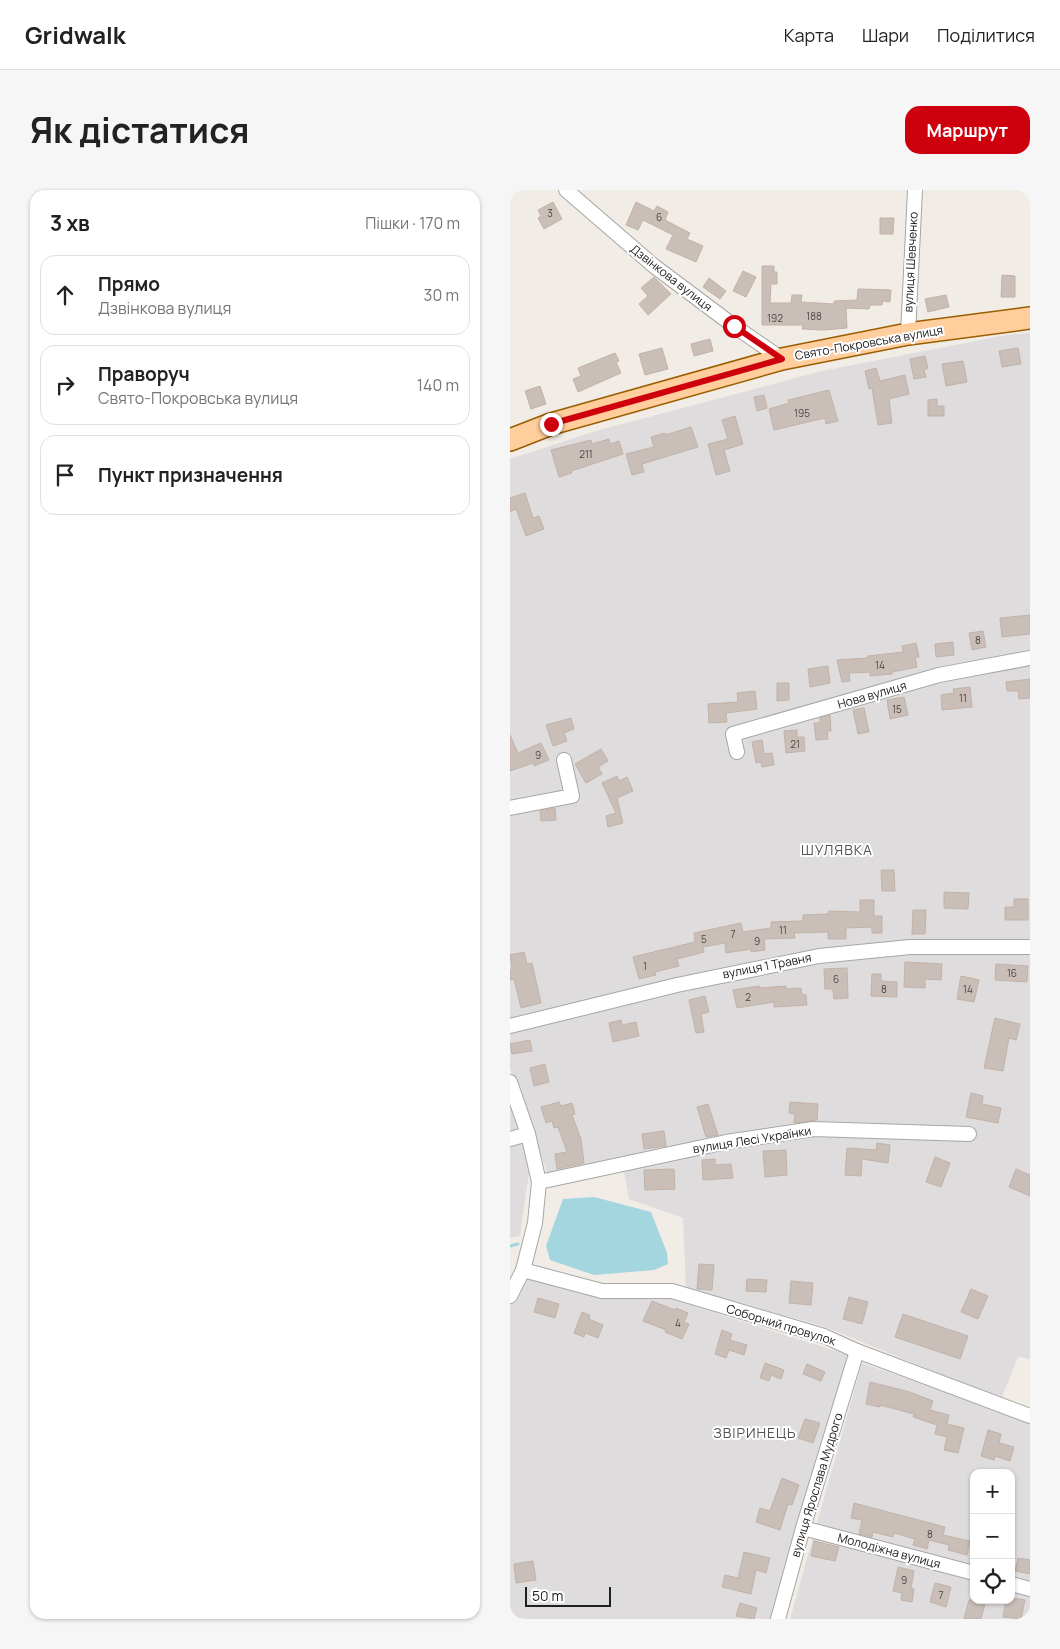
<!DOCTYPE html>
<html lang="uk">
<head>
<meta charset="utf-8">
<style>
	:root { --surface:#fff; --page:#f6f6f6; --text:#222; --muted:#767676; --line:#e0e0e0; --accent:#cf000e }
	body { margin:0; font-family:Manrope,sans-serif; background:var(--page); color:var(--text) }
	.controls { position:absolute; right:15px; bottom:15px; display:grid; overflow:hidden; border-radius:10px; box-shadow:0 1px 4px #0004 }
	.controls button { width:45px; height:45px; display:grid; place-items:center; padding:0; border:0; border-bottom:1px solid var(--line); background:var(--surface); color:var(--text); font:25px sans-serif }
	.scale { position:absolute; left:15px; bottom:12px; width:86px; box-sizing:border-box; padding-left:5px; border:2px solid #202020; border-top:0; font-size:14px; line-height:18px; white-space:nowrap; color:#202020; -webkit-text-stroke:4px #fff; paint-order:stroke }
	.stop { position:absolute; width:15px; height:15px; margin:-11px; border:4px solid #cf000e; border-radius:50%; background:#fff }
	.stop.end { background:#cf000e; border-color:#fff; box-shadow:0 1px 5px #0008 }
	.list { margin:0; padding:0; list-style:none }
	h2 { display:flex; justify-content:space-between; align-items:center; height:65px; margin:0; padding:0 20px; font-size:21px }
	h2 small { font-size:16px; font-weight:400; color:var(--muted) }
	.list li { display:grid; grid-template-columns:32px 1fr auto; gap:15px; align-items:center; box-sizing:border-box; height:80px; margin:0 10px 10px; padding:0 10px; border:1px solid var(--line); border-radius:15px }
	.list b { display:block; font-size:19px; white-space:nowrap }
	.list p { margin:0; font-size:16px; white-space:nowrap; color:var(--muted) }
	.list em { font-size:16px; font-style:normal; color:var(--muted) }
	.icon { flex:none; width:28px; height:28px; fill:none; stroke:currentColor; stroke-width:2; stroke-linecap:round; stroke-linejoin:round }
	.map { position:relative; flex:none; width:520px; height:1429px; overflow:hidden; border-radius:15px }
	header { display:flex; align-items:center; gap:30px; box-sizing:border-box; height:70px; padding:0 25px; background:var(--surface); border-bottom:1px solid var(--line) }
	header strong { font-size:24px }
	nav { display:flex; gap:28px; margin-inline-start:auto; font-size:18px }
	.intro { display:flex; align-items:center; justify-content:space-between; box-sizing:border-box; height:120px; padding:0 30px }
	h1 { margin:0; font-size:35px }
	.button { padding:12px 22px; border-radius:15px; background:var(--accent); color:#fff; font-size:18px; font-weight:700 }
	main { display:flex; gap:30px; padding:0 30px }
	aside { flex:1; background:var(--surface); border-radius:15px; box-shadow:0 1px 4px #0004 }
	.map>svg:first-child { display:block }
	.residential { fill:#dedcdd; fill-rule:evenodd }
	.water { fill:#a4d6e0 }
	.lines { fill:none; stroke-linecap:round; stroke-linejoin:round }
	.stream { stroke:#a4d6e0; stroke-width:3 }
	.building { fill:#c9beb8; stroke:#c3b2a7 }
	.street-casing { stroke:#a7a7a7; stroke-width:16 }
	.primary-casing { stroke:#9b5d00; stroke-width:24 }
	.street { stroke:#fff; stroke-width:14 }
	.primary { stroke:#ffce9c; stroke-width:21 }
	.route { stroke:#cf000e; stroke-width:6 }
	.labels { text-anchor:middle; stroke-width:4; stroke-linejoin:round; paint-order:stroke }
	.number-label { font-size:10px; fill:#4a4846 }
	.street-label { font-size:12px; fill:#202020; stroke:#fff }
	.neighbourhood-label { font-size:14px; letter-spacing:1px; fill:#535353; stroke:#fff }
</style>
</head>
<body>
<header>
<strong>Gridwalk</strong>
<nav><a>Карта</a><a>Шари</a><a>Поділитися</a></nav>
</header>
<div class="intro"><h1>Як дістатися</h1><a class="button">Маршрут</a></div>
<main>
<aside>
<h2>3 хв<small>Пішки · 170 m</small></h2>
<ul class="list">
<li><svg class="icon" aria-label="ahead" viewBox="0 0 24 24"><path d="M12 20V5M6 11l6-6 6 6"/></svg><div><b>Прямо</b><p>Дзвінкова вулиця</p></div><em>30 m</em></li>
<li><svg class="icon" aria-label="right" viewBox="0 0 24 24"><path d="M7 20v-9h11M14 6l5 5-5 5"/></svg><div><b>Праворуч</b><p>Свято-Покровська вулиця</p></div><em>140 m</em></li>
<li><svg class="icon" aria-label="arrive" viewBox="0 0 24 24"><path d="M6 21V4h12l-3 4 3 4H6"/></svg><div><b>Пункт призначення</b></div></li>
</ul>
</aside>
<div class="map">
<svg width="520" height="1429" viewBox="0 0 520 1429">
	<rect width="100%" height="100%" fill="#f1ece5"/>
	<g class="residential">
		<path d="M520,143v1026l-12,-2 -17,42 -178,-73 -137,-37 -3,-71 -54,-19 -7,-39 -74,15 -38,-107v-609l86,-28 226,-60 184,-36z"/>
		<path d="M0,911l9,24 10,47 -9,64 -10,2z"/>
		<path d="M16,1086l71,20 74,3 178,56 -78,264h-261v-313z"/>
		<path d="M352,1173l168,59v197h-240zM464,1283h37v127h-37z"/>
	</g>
	<path class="water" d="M84,1007l57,15 16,41 1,11 -14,6 -60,5 -44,-15 -4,-14 17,-47z"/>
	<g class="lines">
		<path class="stream" d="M0,1056l8,-2"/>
	</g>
	<g class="building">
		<path d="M43,12l9,17 -18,10 -6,-11 3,-2 -3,-6z"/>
		<path d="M126,12l18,9 3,-5 11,6 -3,8 25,13 -3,6 16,7 -7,16 -30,-13 7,-14 -30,-15 -5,10 -12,-5z"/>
		<path d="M370,28h14l-1,16h-13z"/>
		<path d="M252,76h12v6h3v12h-6l-1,19h21l1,-8h10l-1,7 33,2v-3l23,-1 1,-11 33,1 -1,12 -7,-1 -1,4h-12l-1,4 -23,-1 1,20 -23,2 -22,-1 1,-4h-41z"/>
		<path d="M233,81l13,6 -10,20 -13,-6z"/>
		<path d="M492,85l13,1v21h-14z"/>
		<path d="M144,87l17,17 -23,21 -9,-11 9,-8 -7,-8z"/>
		<path d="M199,88l17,13 -6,8 -17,-12z"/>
		<path d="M436,105l3,12 -21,5 -3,-13z"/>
		<path d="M200,149l3,12 -19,5 -3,-12z"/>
		<path d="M152,158l6,21 -23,6 -6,-21z"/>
		<path d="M508,158l3,16 -19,3 -3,-16z"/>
		<path d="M105,163l4,8 -3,1 5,11 -43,19 -5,-13 8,-3 -3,-8z"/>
		<path d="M415,166l3,12 -4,2 2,7 -12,2 -4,-20z"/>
		<path d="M453,171l4,21 -21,4 -4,-22z"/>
		<path d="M366,178l4,13 25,-6 4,19 -20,5 3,24 -14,2 -6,-37 -3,1 -4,-18z"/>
		<path d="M30,196l6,18 -15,5 -6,-18z"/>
		<path d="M319,200l9,31 -12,3 -1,-6 -51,12 -5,-21 20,-6 -1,-3z"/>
		<path d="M254,205l3,13 -10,3 -3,-14z"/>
		<path d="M427,209v7h7v10h-16v-16z"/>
		<path d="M225,226l8,28 -19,6 6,21 -14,4 -8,-31 20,-5 -6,-19z"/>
		<path d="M181,237l7,20 -56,17 2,8 -12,3 -6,-21 28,-7 -3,-10 14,-4v2z"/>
		<path d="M99,249l1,5 9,-3 4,13 -52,17 1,2 -13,4 -8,-27 40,-10 1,4z"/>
		<path d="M15,303l8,25 6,-2 5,13 -18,7 -10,-27 -6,3v-14z"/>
		<path d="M520,425v19l-28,3 -2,-19z"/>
		<path d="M473,441l3,16 -14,3 -3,-17z"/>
		<path d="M443,452l1,13 -18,2 -1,-13z"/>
		<path d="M406,453l3,14h-4l2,10 -25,5v2l-22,2v-4l-21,1 1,8 -8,1 -5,-22 31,-2v-2l35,-4 -1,-6z"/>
		<path d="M318,476l2,17 -20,4 -2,-18z"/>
		<path d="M520,489v19l-11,1 -1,-8h-11l-1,-9z"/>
		<path d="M267,493h12v17l-12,1z"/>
		<path d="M460,497l2,20 -30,3 -1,-15 13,-2 -1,-4z"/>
		<path d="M245,501l2,18 -31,4 1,9 -18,1 -1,-19 30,-2 -1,-9z"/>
		<path d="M394,507l4,18 -18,4 -3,-19z"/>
		<path d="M354,518l5,24 -11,2 -5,-24z"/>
		<path d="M320,525l1,16h-4l1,8 -12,1 -2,-17h6v-5z"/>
		<path d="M61,528l3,11 -10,4 3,8 -14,5 -7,-21z"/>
		<path d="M287,540v7h7l1,14 -19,2 -2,-22z"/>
		<path d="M0,545l8,18 23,-10 8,17 -15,6 -1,-3 -23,8z"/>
		<path d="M252,550l2,14 8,-1 2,12 -12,2 -1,-5 -5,1 -4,-21z"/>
		<path d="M91,559l7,12 -10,6 4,7 -16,9 -11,-19z"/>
		<path d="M107,586l2,5 8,-4 6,14 -16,7 6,25 -15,4 -2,-11 10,-3 -14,-30z"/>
		<path d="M45,618l1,12 -15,1 -1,-10z"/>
		<path d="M371,680h13l1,21h-13z"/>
		<path d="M434,702l25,1 -1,16 -24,-1z"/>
		<path d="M504,709h14v21h-23v-13h9z"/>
		<path d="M350,710h14v16h8v17h-10v-6l-26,1v11h-18v-7l-34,1 1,5 -31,1 1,11 -14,2v-3l-25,4 -1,-10 -22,4 1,5 -27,7 2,7 -24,6 1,3 -17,4 -6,-22 62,-15 -1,-9 47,-10 2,9 28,-4v-6l32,-1v-6l25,-1 1,-3 31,1z"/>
		<path d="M403,720h13l-1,24h-13z"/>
		<path d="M14,762l3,12 5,-1 9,40 -20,5 -7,-29 -4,1v-10l2,-1 -2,-14z"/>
		<path d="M395,772l37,2 -1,16 -16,-1v9l-21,-1z"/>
		<path d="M486,774l32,2 -1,16 -32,-2z"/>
		<path d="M337,778l1,30 -14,1 -1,-10h-8l-1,-20z"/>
		<path d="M362,784h9v7l16,1v15l-26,-1z"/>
		<path d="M451,786l18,4 -5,22 -17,-3z"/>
		<path d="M249,796l1,2 26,-2v3l15,-1 1,7h4l1,10 -33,2v-5l-37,6 -4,-18z"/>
		<path d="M195,806l4,16 -8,2 3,18 -8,1 -7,-33z"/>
		<path d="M485,828l25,6 -4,16 -7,-2 -6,33 -19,-3z"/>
		<path d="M111,830l1,5 14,-3 3,14 -26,6 -4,-19z"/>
		<path d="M20,850l2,11 -20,3 -2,-10z"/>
		<path d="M35,874l4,18 -15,4 -4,-18z"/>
		<path d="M461,903l12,3 -1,8 19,4 -3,15 -32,-6z"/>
		<path d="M49,912l2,4 11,-3 3,11 -3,1 9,24 3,24 -27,6 -2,-15 12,-2 -9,-25 -4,1 -2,-7 -6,2 -5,-16z"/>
		<path d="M280,912l28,2 -1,16 -23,3 1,-9 -6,-1z"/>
		<path d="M198,914l10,31 -12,2 -9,-30z"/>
		<path d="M154,941l2,15 -22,3 -2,-15z"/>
		<path d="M367,953l13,2 -2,18 -26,-4 -1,17 -16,-1 2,-27 29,2z"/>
		<path d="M276,960l1,25 -22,2 -2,-26z"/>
		<path d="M425,967l15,6 -9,24 -15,-5z"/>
		<path d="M205,969v6l16,-1 2,14 -30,2 -1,-20z"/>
		<path d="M164,979l1,20 -30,1 -1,-20z"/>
		<path d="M506,979l14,6v21l-21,-9z"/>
		<path d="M189,1074l15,1 -2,25 -15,-1z"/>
		<path d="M237,1089l20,1 -1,12 -20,-1z"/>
		<path d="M281,1091l22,2 -2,22 -22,-2z"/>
		<path d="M461,1099l17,7 -10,23 -17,-7z"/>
		<path d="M339,1107l19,5 -6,22 -19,-5z"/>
		<path d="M28,1108l21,6 -4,14 -21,-6z"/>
		<path d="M142,1111l23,9 1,-2 12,5 -4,9 5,2 -7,15 -17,-7 1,-2 -23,-9z"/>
		<path d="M72,1122l8,3 -1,4 14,6 -5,13 -13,-5 -1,4 -10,-4z"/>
		<path d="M393,1124l65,22 -8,23 -65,-22z"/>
		<path d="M212,1140l10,4 -2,6 17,5 -3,10 -15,-5 -3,8 -11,-4z"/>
		<path d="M255,1173l19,7 -3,9 -10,-4 -2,6 -9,-3z"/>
		<path d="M297,1174l18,8 -4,9 -18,-7z"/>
		<path d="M360,1192l40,10 23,9 -3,9 19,5 -2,9 17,4 -6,25 -14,-3 3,-13 -12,-3 2,-9 -24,-8 1,-3 -34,-9v2l-14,-3z"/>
		<path d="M295,1229l15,4 -7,20 -15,-5z"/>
		<path d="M478,1240l13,4 -2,9 15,4 -4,14 -15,-5 -1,4 -13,-4z"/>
		<path d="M272,1288l17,7 -7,20 -4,-1 -8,26 -24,-8 4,-14 10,3z"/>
		<path d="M344,1313l91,24 -2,8 27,6 -3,14 -19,-5 1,-5 -20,-5 -2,9 -14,-4 2,-6 -21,-6 -1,4 -20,-5 -1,5 -13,-3 3,-14 -11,-2z"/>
		<path d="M304,1351l25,6 -4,14 -24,-5z"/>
		<path d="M234,1362l26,6 -4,15 -10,-3 -5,24 -29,-7 3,-12 13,3z"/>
		<path d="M508,1368l12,2v14l-15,-3z"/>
		<path d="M23,1371l3,19 -20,3 -2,-19z"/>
		<path d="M388,1377l16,4 -3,17 3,1 -2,13 -11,-2 1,-7 -9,-2z"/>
		<path d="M425,1393l16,4 -5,20 -16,-5z"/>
		<path d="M501,1408l14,2 -4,19 -18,-2 3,-17h5z"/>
		<path d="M459,1410h17l-5,19h-17z"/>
		<path d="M230,1413l17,5 -3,11 -18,-3z"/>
	</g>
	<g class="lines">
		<g class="street-casing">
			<g id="street">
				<path d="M56,0l88,76 80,60 48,33"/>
				<path d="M398,144l7,-144"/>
				<path d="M227,562l-4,-18 206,-59 91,-17"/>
				<path d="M0,618l62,-12 -8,-36"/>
				<path d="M0,836l167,-41 142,-29 91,-9h120"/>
				<path d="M0,892l18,52 11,48 -4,41 -12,47 -13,26"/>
				<path d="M0,949l18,-5"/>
				<path d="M29,992l187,-40 87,-13 156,5"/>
				<path d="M13,1080l79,21h70l152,45 33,15 173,65"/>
				<path d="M293,1338l171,45"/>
				<path d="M501,1394l19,5"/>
				<path d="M268,1429l25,-91 54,-177"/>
			</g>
		</g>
		<g class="primary-casing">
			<path id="primary" d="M0,250l41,-16 231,-65 126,-25 122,-16"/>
		</g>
		<use href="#street" class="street"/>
		<use href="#primary" class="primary"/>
	</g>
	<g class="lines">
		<path class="route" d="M41,234l231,-65 -48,-33"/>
	</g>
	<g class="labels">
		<g class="number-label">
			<text x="40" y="27">3</text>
			<text x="149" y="31">6</text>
			<text x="304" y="130">188</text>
			<text x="265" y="132">192</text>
			<text x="292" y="227">195</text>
			<text x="76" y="268">211</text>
			<text x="468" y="454">8</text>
			<text x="370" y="479">14</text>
			<text x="453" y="512">11</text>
			<text x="387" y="523">15</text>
			<text x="285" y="558">21</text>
			<text x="28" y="569">9</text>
			<text x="273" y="744">11</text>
			<text x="223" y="748">7</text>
			<text x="194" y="753">5</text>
			<text x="247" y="755">9</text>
			<text x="135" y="780">1</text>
			<text x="502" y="787">16</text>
			<text x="326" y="793">6</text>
			<text x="374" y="803">8</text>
			<text x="458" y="803">14</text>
			<text x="238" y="811">2</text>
			<text x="168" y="1137">4</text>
			<text x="420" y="1348">8</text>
			<text x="394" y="1394">9</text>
			<text x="431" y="1409">7</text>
		</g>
		<g class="street-label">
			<text transform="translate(401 72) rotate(-87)" y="4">вулиця Шевченко</text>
			<text transform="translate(161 88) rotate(38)" y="4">Дзвінкова вулиця</text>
			<text transform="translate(359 153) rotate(-10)" y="4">Свято-Покровська вулиця</text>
			<text transform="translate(362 505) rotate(-16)" y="4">Нова вулиця</text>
			<text transform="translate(257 776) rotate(-11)" y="4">вулиця 1 Травня</text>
			<text transform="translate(242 950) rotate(-9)" y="4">вулиця Лесі Українки</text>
			<text transform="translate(271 1135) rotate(17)" y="4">Соборний провулок</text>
			<text transform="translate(307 1295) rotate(-73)" y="4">вулиця Ярослава Мудрого</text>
			<text transform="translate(379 1361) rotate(15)" y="4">Молодіжна вулиця</text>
		</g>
		<g class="neighbourhood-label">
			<text x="327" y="665">ШУЛЯВКА</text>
			<text x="245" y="1248">ЗВІРИНЕЦЬ</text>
		</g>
	</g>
</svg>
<div class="controls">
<button>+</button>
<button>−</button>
<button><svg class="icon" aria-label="locate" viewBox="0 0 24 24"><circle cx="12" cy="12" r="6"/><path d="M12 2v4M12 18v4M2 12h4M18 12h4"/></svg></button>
</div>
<div class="scale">50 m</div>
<div class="stop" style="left:224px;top:136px"></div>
<div class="stop end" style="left:41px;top:234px"></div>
</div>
</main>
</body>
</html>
